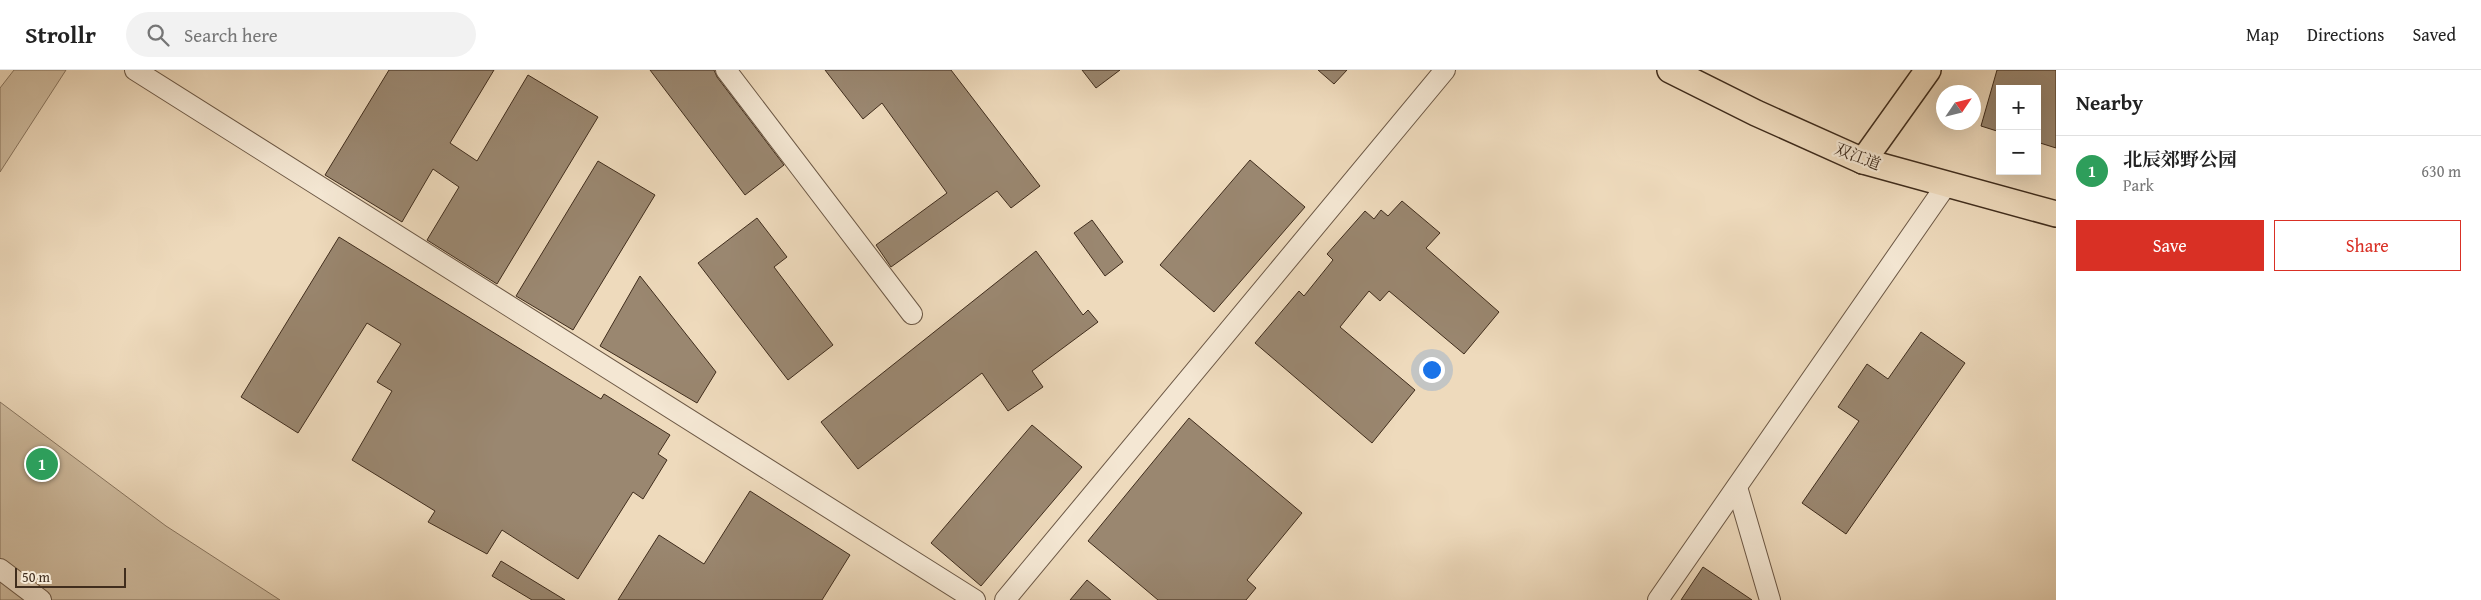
<!DOCTYPE html>
<html lang="en">
<head>
<meta charset="utf-8">
<style>
	:root { --surface:#fff; --page:#f2f2f2; --text:#222; --muted:#767676; --line:#e0e0e0; --accent:#d93025 }
	body { margin:0; font-family:"Gentium Book Plus","Noto Serif SC",serif; background:var(--page); color:var(--text) }
	.controls { position:absolute; right:15px; top:15px; display:grid; overflow:hidden; border-radius:0px; box-shadow:0 5px 20px #0002 }
	.controls button { width:45px; height:45px; display:grid; place-items:center; padding:0; border:0; border-bottom:1px solid var(--line); background:var(--surface); color:var(--text); font:25px sans-serif }
	.compass { position:absolute; left:1936px; top:15px; width:45px; height:45px; border-radius:50%; background:var(--surface); box-shadow:0 5px 20px #0002; rotate:55deg }
	.scale { position:absolute; left:15px; bottom:12px; width:111px; box-sizing:border-box; padding-left:5px; border:2px solid #402d1d; border-top:0; font-size:14px; line-height:18px; white-space:nowrap; color:#402d1d; -webkit-text-stroke:4px #f4e7d3; paint-order:stroke }
	.you { position:absolute; left:1431px; top:299px; width:18px; height:18px; margin:-12px; border:4px solid #fff; border-radius:50%; background:#1a73e8; box-shadow:0 0 0 8px #1a73e833 }
	.badge { display:grid; place-items:center; width:32px; height:32px; border-radius:50%; background:var(--accent); color:#fff; font-size:16px; font-weight:700 }
	.pin { position:absolute; translate:-50% -50%; border:2px solid #fff; box-shadow:0 1px 5px #0006 }
	.list { margin:0; padding:0; list-style:none }
	h2 { display:flex; justify-content:space-between; align-items:center; height:65px; margin:0; padding:0 20px; font-size:21px }
	h2 small { font-size:16px; font-weight:400; color:var(--muted) }
	.list li { display:grid; grid-template-columns:32px 1fr auto; gap:15px; align-items:center; box-sizing:border-box; height:70px; padding:0 20px; border-top:1px solid var(--line) }
	.list b { display:block; font-size:19px; white-space:nowrap }
	.list p { margin:0; font-size:16px; white-space:nowrap; color:var(--muted) }
	.list em { font-size:16px; font-style:normal; color:var(--muted) }
	.actions { display:flex; gap:10px; padding:15px 20px }
	.actions a { flex:1; padding:11px 0; border:1px solid var(--accent); border-radius:0px; text-align:center; font-size:18px; color:var(--accent) }
	.actions .main { background:var(--accent); color:#fff }
	.icon { flex:none; width:28px; height:28px; fill:none; stroke:currentColor; stroke-width:2; stroke-linecap:round; stroke-linejoin:round }
	.map { position:relative; flex:none; width:2056px; height:530px; overflow:hidden }
	header { display:flex; align-items:center; gap:30px; box-sizing:border-box; height:70px; padding:0 25px; background:var(--surface); border-bottom:1px solid var(--line) }
	header strong { font-size:24px }
	nav { display:flex; gap:28px; margin-inline-start:auto; font-size:18px }
	.search { width:350px; height:45px; background:var(--page); display:flex; align-items:center; gap:12px; box-sizing:border-box; padding:0 18px; border-radius:28px; color:var(--muted); font-size:19px }
	main { display:flex }
	aside { flex:1; background:var(--surface) }
	.map>svg:first-child { display:block }
	.green { fill:#d0bda1; stroke:#88755f }
	.building { fill:#9a8770; stroke:#402d1d }
	.lines { fill:none; stroke-linecap:round; stroke-linejoin:round }
	.minor-casing { stroke:#6c5845; stroke-width:22 }
	.major-casing { stroke:#402d1d; stroke-width:28 }
	.minor { stroke:#f4e7d3; stroke-width:20 }
	.major { stroke:#eedabc; stroke-width:25 }
	.labels { text-anchor:middle; stroke-width:4.5; stroke-linejoin:round; paint-order:stroke }
	.street-label { font-size:16px; fill:#402d1d; stroke:#f4e7d3 }
</style>
</head>
<body>
<header>
<strong>Strollr</strong>
<div class="search"><svg class="icon" aria-label="search" viewBox="0 0 24 24"><circle cx="10" cy="10" r="6"/><path d="M15 15l6 6"/></svg>Search here</div>
<nav><a>Map</a><a>Directions</a><a>Saved</a></nav>
</header>
<main>
<div class="map">
<svg width="2056" height="530" viewBox="0 0 2056 530">
	<rect width="100%" height="100%" fill="#eedabc"/>
	<filter id="stains"><feTurbulence type="fractalNoise" baseFrequency=".004" numOctaves="4"/><feColorMatrix values="0 0 0 0 .2 0 0 0 0 .09 0 0 0 0 .02 0 0 0 .5 -.17"/></filter>
	<radialGradient id="worn" r=".72"><stop offset=".6" stop-color="#630" stop-opacity="0"/><stop offset="1" stop-color="#630" stop-opacity=".3"/></radialGradient>
	<g class="green">
		<path d="M14,0h52l-66,102v-84z"/>
		<path d="M0,332l166,124 114,74h-280z"/>
	</g>
	<g class="building">
		<path d="M389,0h105l-44,73 27,18 51,-86 70,42 -101,167 -70,-44 32,-53 -26,-18 -31,53 -77,-47z"/>
		<path d="M650,0h64l3,7 67,88 -39,30z"/>
		<path d="M825,0h126l89,116 -29,22 -14,-17 -106,76 -15,-22 71,-52 -65,-90 -19,16z"/>
		<path d="M1082,0h38l-24,18z"/>
		<path d="M1318,0h29l-13,14z"/>
		<path d="M1997,0h59v78l-19,-6v-53h-37v43l-19,-6z"/>
		<path d="M1250,90l55,47 -91,105 -54,-47z"/>
		<path d="M598,91l57,34 -82,135 -57,-34z"/>
		<path d="M1402,131l38,32 -14,15 73,64 -35,42 -75,-63 -9,10 -11,-10 -29,36 75,63 -43,53 -117,-100 44,-52 5,5 29,-36 -6,-6 38,-43 9,8 7,-9 7,6z"/>
		<path d="M757,148l30,39 -13,10 59,78 -45,35 -90,-117z"/>
		<path d="M1092,150l31,42 -18,14 -31,-43z"/>
		<path d="M339,167l262,162 3,-5 66,41 -12,19 9,6 -24,39 -10,-7 -55,87 -76,-49 -15,24 -59,-32 7,-11 -83,-51 40,-69 -15,-9 24,-38 -34,-21 -69,110 -57,-36z"/>
		<path d="M1036,181l47,64 5,-5 10,12 -66,49 11,16 -35,24 -26,-38 -124,96 -37,-47z"/>
		<path d="M640,206l76,96 -19,31 -97,-57z"/>
		<path d="M1921,262l44,31 -119,171 -44,-31 57,-82 -21,-14 29,-43 21,15z"/>
		<path d="M1189,348l113,95 -55,67 9,8 -10,12h-88l-70,-59z"/>
		<path d="M1032,355l50,42 -101,119 -50,-43z"/>
		<path d="M750,421l100,64 -28,45h-204l41,-65 45,29z"/>
		<path d="M501,491l64,39h-33l-40,-24z"/>
		<path d="M1703,497l49,33h-71z"/>
		<path d="M1087,510l24,20h-41z"/>
	</g>
	<g class="lines">
		<g class="minor-casing">
			<g id="minor">
				<path d="M135,0l840,530"/>
				<path d="M726,0l186,244"/>
				<path d="M1737,417l33,113"/>
				<path d="M0,499l41,31"/>
				<path d="M1005,530l440,-530"/>
				<path d="M1658,530l289,-416"/>
			</g>
		</g>
		<g class="major-casing">
			<g id="major">
				<path d="M1670,0l86,43 107,48 193,53"/>
				<path d="M1863,91l65,-91"/>
			</g>
		</g>
		<use href="#minor" class="minor"/>
		<use href="#major" class="major"/>
	</g>
	<g class="labels">
		<g class="street-label">
			<text transform="translate(1858 86) rotate(21)" y="6">双江道</text>
		</g>
	</g>
	<rect width="100%" height="100%" filter="url(#stains)"/>
	<rect width="100%" height="100%" fill="url(#worn)"/>
</svg>
<div class="controls">
<button>+</button>
<button>−</button>
</div>
<svg class="compass" viewBox="-18 -18 36 36"><path d="M0-13l5 13h-10z" fill="#e53935"/><path d="M0 13l5-13h-10z" fill="#767676"/></svg>
<div class="scale">50 m</div>
<div class="you"></div>
<div class="pin badge" style="left:42px;top:394px;background:#2e9e5b">1</div>
</div>
<aside>
<h2>Nearby<small></small></h2>
<ul class="list">
<li><span class="badge" style="background:#2e9e5b">1</span><div><b>北辰郊野公园</b><p>Park</p></div><em>630 m</em></li>
</ul>
<div class="actions"><a class="main">Save</a><a>Share</a></div>
</aside>
</main>
</body>
</html>
